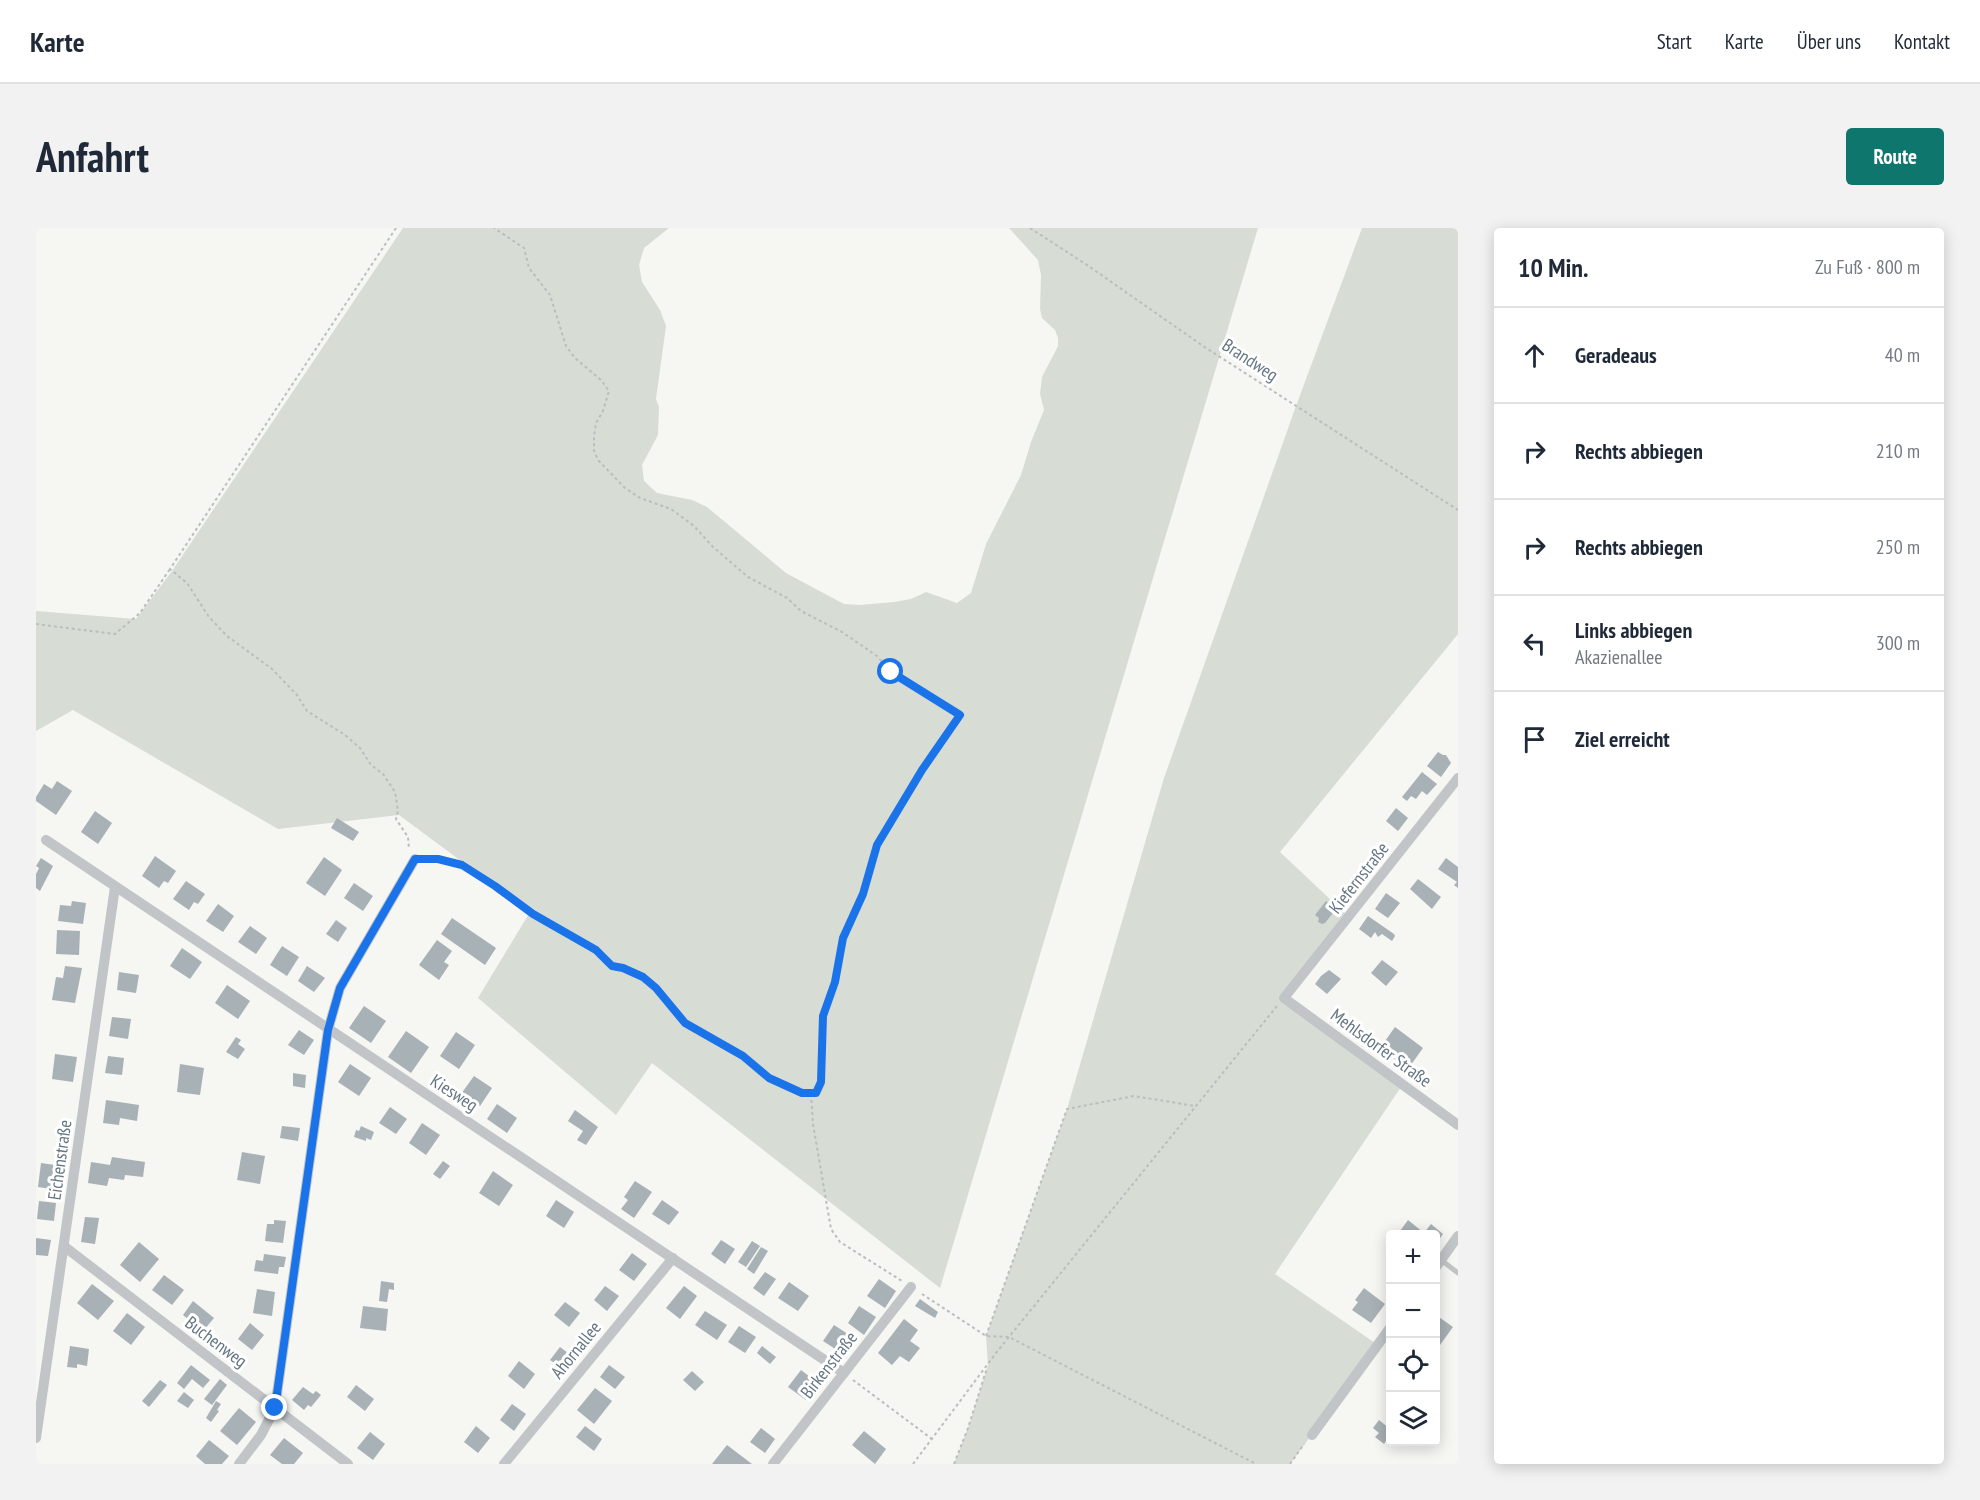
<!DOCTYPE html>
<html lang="de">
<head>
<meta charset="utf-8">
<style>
	:root { --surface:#fff; --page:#f2f2f3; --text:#1f2937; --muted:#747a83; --line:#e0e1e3; --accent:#0f766e }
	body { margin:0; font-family:"PT Sans Narrow",sans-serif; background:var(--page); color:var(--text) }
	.controls { position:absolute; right:18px; bottom:18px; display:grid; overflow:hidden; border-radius:6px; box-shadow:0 3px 15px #0003 }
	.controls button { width:54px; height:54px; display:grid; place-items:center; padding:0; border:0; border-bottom:2px solid var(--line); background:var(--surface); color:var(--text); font:30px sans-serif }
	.stop { position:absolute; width:18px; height:18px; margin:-14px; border:4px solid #1a73e8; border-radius:50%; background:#fff }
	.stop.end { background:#1a73e8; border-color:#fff; box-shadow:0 2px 6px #0008 }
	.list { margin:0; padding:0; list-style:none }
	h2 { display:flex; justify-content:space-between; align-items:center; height:78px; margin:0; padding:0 24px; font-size:26px }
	h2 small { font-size:20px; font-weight:400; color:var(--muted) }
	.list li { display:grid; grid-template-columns:39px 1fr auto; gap:18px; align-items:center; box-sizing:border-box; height:96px; padding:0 24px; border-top:2px solid var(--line) }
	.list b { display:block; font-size:22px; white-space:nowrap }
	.list p { margin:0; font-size:20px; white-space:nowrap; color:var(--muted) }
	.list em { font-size:20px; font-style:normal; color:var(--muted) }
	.icon { flex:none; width:33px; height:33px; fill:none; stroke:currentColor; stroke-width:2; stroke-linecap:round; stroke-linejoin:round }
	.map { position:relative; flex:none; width:1422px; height:1236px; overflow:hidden; border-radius:6px }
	header { display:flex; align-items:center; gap:36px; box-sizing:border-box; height:84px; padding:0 30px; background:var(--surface); border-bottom:2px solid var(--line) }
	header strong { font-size:28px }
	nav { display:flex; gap:33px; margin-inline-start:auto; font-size:21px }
	.intro { display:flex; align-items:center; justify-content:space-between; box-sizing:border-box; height:144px; padding:0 36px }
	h1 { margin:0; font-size:42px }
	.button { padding:15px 27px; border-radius:6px; background:var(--accent); color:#fff; font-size:21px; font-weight:700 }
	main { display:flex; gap:36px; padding:0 36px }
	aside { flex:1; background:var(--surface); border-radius:6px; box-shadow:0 3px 15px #0003 }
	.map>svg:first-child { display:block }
	.green { fill:#d7ddd4 }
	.building { fill:#a8b1b5 }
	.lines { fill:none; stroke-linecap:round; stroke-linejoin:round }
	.path { stroke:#bbbdbf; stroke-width:2; stroke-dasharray:3 3; stroke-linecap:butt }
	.service { stroke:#c1c5c8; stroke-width:5 }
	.minor { stroke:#c1c5c8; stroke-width:10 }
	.route { stroke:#1a73e8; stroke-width:8 }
	.labels { text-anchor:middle; stroke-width:6; stroke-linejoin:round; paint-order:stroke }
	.street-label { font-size:18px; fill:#657683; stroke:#fff }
</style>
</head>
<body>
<header>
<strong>Karte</strong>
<nav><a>Start</a><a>Karte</a><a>Über uns</a><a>Kontakt</a></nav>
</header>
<div class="intro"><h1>Anfahrt</h1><a class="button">Route</a></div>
<main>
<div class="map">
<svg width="1422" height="1236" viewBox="0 0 1422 1236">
	<rect width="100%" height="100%" fill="#f6f6f3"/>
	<g class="green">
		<path d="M367,0h266l-25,20 -5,17 3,17 18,28 6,16 -10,73 3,8 -1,28 -16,30 2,16 13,12 35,7 15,7 79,66 58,31 16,1 34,-3 17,-3 15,-7 31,11 14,-10 15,-49 35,-69 10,-33 13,-32 -4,-16 2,-17 16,-31v-8l-3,-8 -13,-12 -2,-9 1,-34 -3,-15 -29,-32h249l-318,1060 -288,-225 -36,52 -138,-117 52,-86 -131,-97 -121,14 -205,-119 -37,21v-120l100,8 36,-48z"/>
		<path d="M1326,0h96v406l-178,218 69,65 -65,81 119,86 -128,190 103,71 -88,119h-336l14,-36 20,-63 -2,-29 81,-227 97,-331 132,-372z"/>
	</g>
	<g class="building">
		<path d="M1402,524l5,3h3l5,8 -10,14 -14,-11z"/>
		<path d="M1386,544l15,12 -10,11 -5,-4 -6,8 -5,-3 -4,5 -5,-4z"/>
		<path d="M21,553l15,10 -16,24 -20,-14v-4l8,-13 8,5z"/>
		<path d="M1360,580l12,10 -10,13 -12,-10z"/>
		<path d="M59,583l17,12 -14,21 -17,-12z"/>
		<path d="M301,590l22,14 -6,9 -22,-13z"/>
		<path d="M119,628l21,15 -8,12 -4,-2 -5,7 -17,-12z"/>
		<path d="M288,629l18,13 -17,26 -19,-13z"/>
		<path d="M5,630l12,8 -13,25 -4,-3v-14l3,-6 -3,-2z"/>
		<path d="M1410,630l12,9v21l-4,-3 3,-3 -19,-13z"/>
		<path d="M1382,651l23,18 -9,12 -22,-20z"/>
		<path d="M150,653l19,13 -7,10 -4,-2 -5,8 -16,-11z"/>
		<path d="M318,655l19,13 -10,15 -19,-13z"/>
		<path d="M1350,665l14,10 -12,15 -13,-9z"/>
		<path d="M36,673l14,2 -3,21 -25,-3 2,-16 11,1z"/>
		<path d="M1290,673l10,8 -11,14 -3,1 -4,-2 1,-4 -4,-3z"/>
		<path d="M182,676l16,12 -11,16 -17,-11z"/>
		<path d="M1332,688l26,18 1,2 -3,5 -10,-7 -4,3 -3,-5 -4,6 -12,-9z"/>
		<path d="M416,690l44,30 -11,17 -44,-31z"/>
		<path d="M300,692l11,8 -9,14 -12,-8z"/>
		<path d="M214,698l17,12 -11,16 -18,-12z"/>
		<path d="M21,702l23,1 -1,24 -23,-1z"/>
		<path d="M401,712l15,11 -8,11 5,3 -10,15 -20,-15z"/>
		<path d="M246,718l17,11 -12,19 -17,-11z"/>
		<path d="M146,720l20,14 -12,17 -20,-13z"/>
		<path d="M1346,732l16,12 -12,14 -15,-13z"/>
		<path d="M29,738l17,2 -7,35 -23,-3 4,-23 7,1z"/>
		<path d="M271,738l18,12 -11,14 -16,-11z"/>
		<path d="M1293,742l12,9 -14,15 -12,-10 6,-8z"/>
		<path d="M83,744l20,3 -3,18 -19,-3z"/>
		<path d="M191,757l23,16 -12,18 -23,-16z"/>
		<path d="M328,778l22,15 -15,22 -22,-15z"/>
		<path d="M76,789l19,2 -3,20 -19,-3z"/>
		<path d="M1359,799l28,21 -15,21 -28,-21z"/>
		<path d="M263,802l15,10 -10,15 -16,-10z"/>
		<path d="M370,803l23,16 -18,26 -23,-16z"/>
		<path d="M420,804l19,13 -16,24 -19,-13z"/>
		<path d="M200,809l5,3 -3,4 7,5 -7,10 -12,-7z"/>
		<path d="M19,826l22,3 -4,25 -21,-3z"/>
		<path d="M72,828l16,2 -2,17 -17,-2z"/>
		<path d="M144,836l24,4 -4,27 -23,-3z"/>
		<path d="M314,836l21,14 -12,18 -21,-14z"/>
		<path d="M257,845l13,2 -1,13 -12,-2z"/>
		<path d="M438,848l18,12 -12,18 -19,-12z"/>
		<path d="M70,872l33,5 -2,16 -17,-3 -1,7 -16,-2z"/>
		<path d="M461,876l20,14 -10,15 -20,-14z"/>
		<path d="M354,879l17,12 -11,15 -17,-11z"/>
		<path d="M539,882l23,17 -12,18 -9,-5 6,-9 -15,-10z"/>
		<path d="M386,895l18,12 -14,20 -17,-12z"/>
		<path d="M246,898l18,2 -2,13 -18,-3z"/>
		<path d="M325,898l13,6 -3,8 -5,-2v3l-12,-4 2,-7 3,1z"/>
		<path d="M206,924l23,4 -5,28 -23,-4z"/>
		<path d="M76,929l33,5 -2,15 -18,-2 -1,5 -15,-2 -2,8 -19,-3 3,-21 19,3z"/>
		<path d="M407,933l7,5 -10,13 -7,-5z"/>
		<path d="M5,935l21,3 -4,24 -20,-3z"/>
		<path d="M457,943l20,14 -14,21 -20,-13z"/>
		<path d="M599,953l17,11 -18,26 -13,-9 7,-9 -4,-3z"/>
		<path d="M520,972l18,12 -10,16 -18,-12z"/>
		<path d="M626,972l17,12 -10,13 -17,-11z"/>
		<path d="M3,973l17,2 -2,18 -17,-2z"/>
		<path d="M49,989l14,1 -4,26 -14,-2z"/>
		<path d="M238,992l12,1 -3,22 -18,-2 2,-17h7z"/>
		<path d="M1372,992l16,13 7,-9 12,10 -7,10v-10h-32l-4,-3z"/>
		<path d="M0,1010l15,2 -3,16 -12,-1z"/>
		<path d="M685,1012l14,9 -10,15 -14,-10z"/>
		<path d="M716,1013l8,5 -14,21 -8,-5z"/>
		<path d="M103,1014l20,17 -19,23 -20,-17z"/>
		<path d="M725,1019l7,4 -14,23 -7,-5z"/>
		<path d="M596,1025l15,11 -13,17 -15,-11z"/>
		<path d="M228,1026l22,3 -2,10h-5l-1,7 -24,-3 2,-11 7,1z"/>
		<path d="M729,1044l11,7 -12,17 -11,-8z"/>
		<path d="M128,1047l20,15 -12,15 -20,-15z"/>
		<path d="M843,1051l17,12 -11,17 -18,-12z"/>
		<path d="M345,1053l13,2v7l-5,-1 -2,13 -8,-1z"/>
		<path d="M753,1054l20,14 -11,15 -20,-13z"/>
		<path d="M56,1056l22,17 -16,19 -21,-17z"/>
		<path d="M569,1058l14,10 -12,15 -13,-11z"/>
		<path d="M648,1058l13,10 -17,23 -14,-11z"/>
		<path d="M1328,1060l21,16 -14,19 -19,-13 6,-8 -3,-2z"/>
		<path d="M221,1061l18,3 -3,24 -19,-3z"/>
		<path d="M884,1071l18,13 -3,6 -20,-12z"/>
		<path d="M157,1073l21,17 -11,13 -20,-16z"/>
		<path d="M529,1074l15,11 -11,14 -15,-12z"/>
		<path d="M327,1078l25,3 -2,22 -26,-3z"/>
		<path d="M823,1078l17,11 -12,18 -16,-12z"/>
		<path d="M669,1083l22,14 -10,15 -22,-15z"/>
		<path d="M91,1085l18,14 -14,18 -18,-14z"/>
		<path d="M1400,1087l17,12 -13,18 -4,-3z"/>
		<path d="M868,1091l14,11 -8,11 10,7 -11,14 -9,-6 -8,9 -14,-12z"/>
		<path d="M214,1095l14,12 -12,15 -14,-11z"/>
		<path d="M798,1097l23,15 -11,16 -23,-15z"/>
		<path d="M703,1098l17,11 -11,16 -17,-11z"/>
		<path d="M34,1118l19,3 -2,17 -10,-2v4l-10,-1z"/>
		<path d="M726,1118l14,11 -6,7 -13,-11z"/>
		<path d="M524,1119l12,9 -10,12 -12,-8z"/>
		<path d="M483,1133l16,13 -11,15 -16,-13z"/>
		<path d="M155,1137l19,15 -7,8 -11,-9 -8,10 -7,-6z"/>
		<path d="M573,1137l16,12 -10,12 -15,-12z"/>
		<path d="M765,1142l18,14 -13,16 -18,-13z"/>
		<path d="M656,1143l12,11 -9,9 -12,-11z"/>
		<path d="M184,1151l7,6 -15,20 -8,-6z"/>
		<path d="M124,1152l7,5 -18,22 -7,-6z"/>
		<path d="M320,1157l18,14 -9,12 -18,-14z"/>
		<path d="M267,1159l10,7 3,-3 5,4 -10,12 -3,-2 -4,5 -12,-10z"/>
		<path d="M559,1160l17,13 -18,23 -17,-14z"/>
		<path d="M148,1164l10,8 -6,8 -11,-7z"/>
		<path d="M180,1173l5,3 -4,6 2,1 -8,11 -5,-4z"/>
		<path d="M476,1176l14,10 -12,17 -14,-11z"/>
		<path d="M203,1180l17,14 -19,23 -17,-14z"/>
		<path d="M1343,1192l11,9v6l-6,9 -9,-7 4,-4 -6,-5z"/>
		<path d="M440,1198l14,12 -12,15 -14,-11z"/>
		<path d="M549,1198l17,13 -8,12 -18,-14z"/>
		<path d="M725,1200l14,11 -10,14 -15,-11z"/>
		<path d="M828,1203l22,18 -11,15 -23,-19z"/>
		<path d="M334,1204l15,12 -12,16 -16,-12z"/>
		<path d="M248,1210l19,15 -9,11h-12l-12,-9z"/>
		<path d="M173,1212l20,16 -7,8h-17l-9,-8z"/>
		<path d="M691,1217l25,19h-40z"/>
	</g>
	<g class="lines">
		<g class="path">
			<path d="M360,0l-226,341 17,14 22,34 18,19 45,33 25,26 10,16 38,24 15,13 11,17 12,9 12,18 3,19 -2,8 12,18 1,12"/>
			<path d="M994,0l57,37 116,81 255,164"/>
			<path d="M0,396l79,10 25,-21 30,-44"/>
			<path d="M391,631h11l24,6 33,21 38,28 62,36 17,16 11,2 20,9 13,11 29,35 58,33 26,22 34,15h13l5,-11 2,-66 12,-34 8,-44 20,-44 14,-49 45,-75 38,-55 -69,-43 -14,-16 -35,-24 -41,-21 -14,-13 -39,-21 -35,-30 -19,-21 -23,-17 -31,-11 -15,-10 -27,-28 -4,-9v-14l2,-14 7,-12 6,-20 -8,-11 -26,-22 -9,-12 -16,-51 -21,-27 -5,-20 -30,-20"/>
			<path d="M775,866l2,30 18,105 9,13 62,39"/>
			<path d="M886,1066l64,42 23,1 247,127"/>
			<path d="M950,1108l81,-227 67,-13 61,10"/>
			<path d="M817,1152l79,59"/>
			<path d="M877,1236l83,-111 281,-347"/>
			<path d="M918,1236l14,-36 19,-60"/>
			<path d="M1254,1236l14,-20"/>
		</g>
		<path class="service" d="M1405,1032l17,13"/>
		<g class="minor">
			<path d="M1422,550l-174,220 174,127"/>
			<path d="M10,612l798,533"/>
			<path d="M29,1019l283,217"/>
			<path d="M1400,1039l22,-31"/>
			<path d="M1276,1207l78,-107"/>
			<path d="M0,1210l79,-551"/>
			<path d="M203,1236l22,-29 14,-27 53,-378 12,-42 75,-129"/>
			<path d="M468,1236l169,-206"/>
			<path d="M737,1236l138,-177"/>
		</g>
	</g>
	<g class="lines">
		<path class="route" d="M239,1180l53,-378 12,-42 75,-129h23l24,6 33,21 38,28 63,36 16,16 11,2 20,9 13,11 29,35 58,33 26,22 33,15h14l5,-11 2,-66 12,-34 8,-44 20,-44 14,-49 45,-75 38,-55 -69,-43"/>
	</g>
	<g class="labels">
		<g class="street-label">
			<text transform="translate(1214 132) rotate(33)" y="6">Brandweg</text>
			<text transform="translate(1323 650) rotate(-52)" y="6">Kiefernstraße</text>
			<text transform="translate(1345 820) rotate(36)" y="6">Mehlsdorfer Straße</text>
			<text transform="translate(418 865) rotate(33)" y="6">Kiesweg</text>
			<text transform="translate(24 932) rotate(-82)" y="6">Eichenstraße</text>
			<text transform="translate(180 1114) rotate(37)" y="6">Buchenweg</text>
			<text transform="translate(540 1122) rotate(-51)" y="6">Ahornallee</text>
			<text transform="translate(793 1137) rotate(-52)" y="6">Birkenstraße</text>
		</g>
	</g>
</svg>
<div class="controls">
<button>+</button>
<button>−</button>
<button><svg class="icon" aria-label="locate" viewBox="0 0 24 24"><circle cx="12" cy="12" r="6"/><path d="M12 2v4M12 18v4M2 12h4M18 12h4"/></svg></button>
<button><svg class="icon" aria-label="layers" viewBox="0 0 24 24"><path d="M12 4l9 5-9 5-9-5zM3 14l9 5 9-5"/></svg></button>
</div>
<div class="stop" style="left:855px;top:444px"></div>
<div class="stop end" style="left:239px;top:1180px"></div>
</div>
<aside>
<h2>10 Min.<small>Zu Fuß · 800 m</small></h2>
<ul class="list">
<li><svg class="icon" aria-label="ahead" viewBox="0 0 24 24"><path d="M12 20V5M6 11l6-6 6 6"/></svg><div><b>Geradeaus</b></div><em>40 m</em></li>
<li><svg class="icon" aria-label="right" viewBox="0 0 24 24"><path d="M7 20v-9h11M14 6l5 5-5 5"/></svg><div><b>Rechts abbiegen</b></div><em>210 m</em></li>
<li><svg class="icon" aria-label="right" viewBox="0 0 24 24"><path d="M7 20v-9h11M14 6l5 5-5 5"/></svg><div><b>Rechts abbiegen</b></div><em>250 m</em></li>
<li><svg class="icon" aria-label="left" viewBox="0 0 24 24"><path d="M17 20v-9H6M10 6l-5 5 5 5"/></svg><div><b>Links abbiegen</b><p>Akazienallee</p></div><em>300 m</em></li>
<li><svg class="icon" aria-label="arrive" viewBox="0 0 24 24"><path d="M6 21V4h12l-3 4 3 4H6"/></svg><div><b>Ziel erreicht</b></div></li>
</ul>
</aside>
</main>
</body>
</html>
